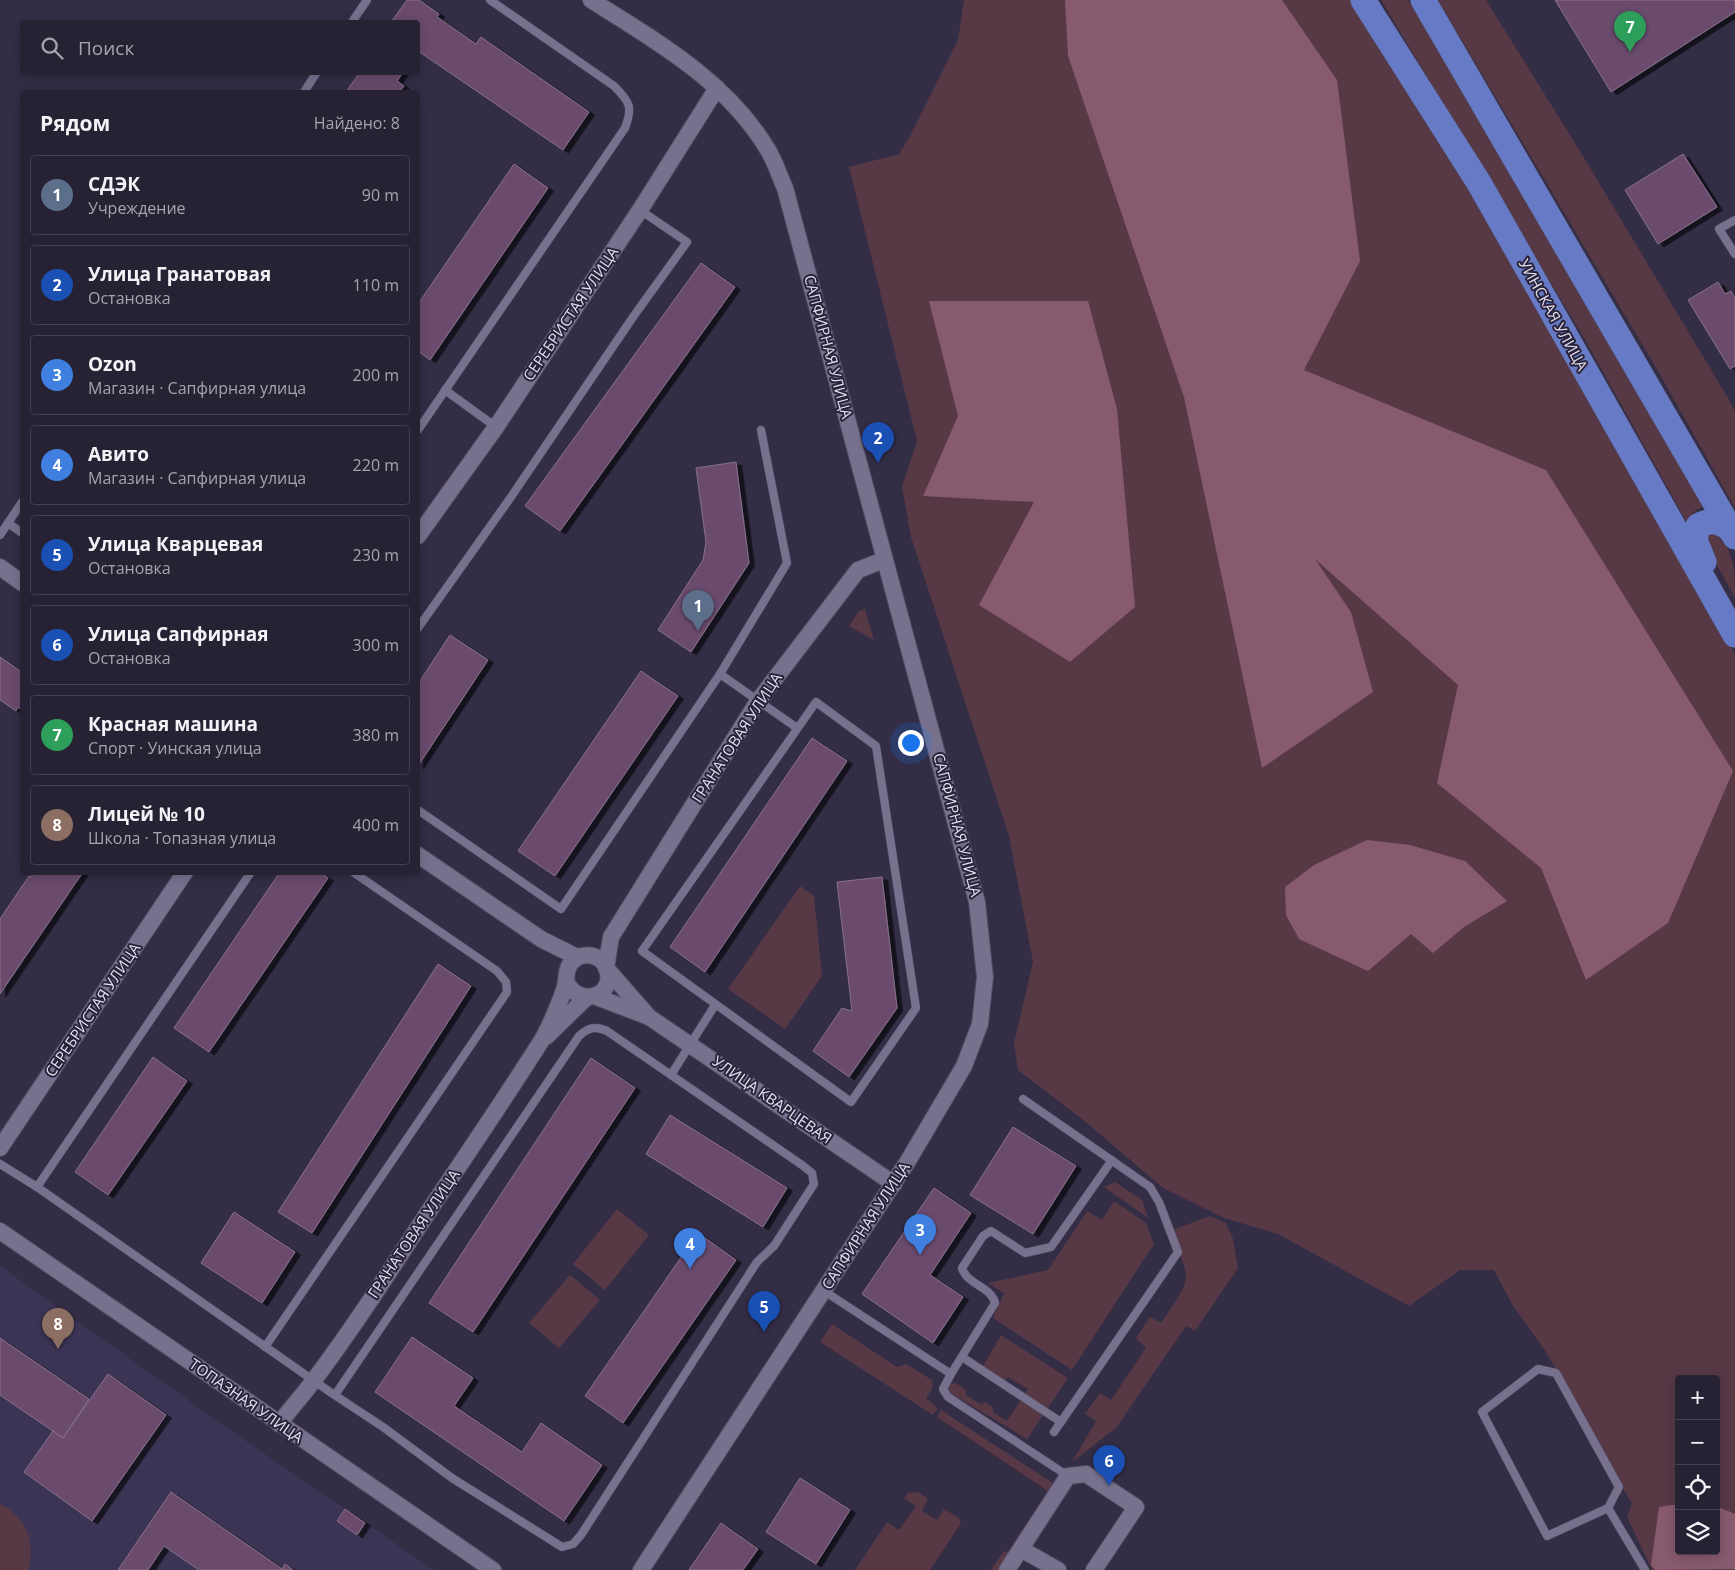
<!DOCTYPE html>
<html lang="ru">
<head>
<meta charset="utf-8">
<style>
	:root { --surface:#262234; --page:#322f40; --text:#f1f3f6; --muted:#a4a4ac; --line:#423f4f; --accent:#eca93a }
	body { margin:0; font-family:"Open Sans",sans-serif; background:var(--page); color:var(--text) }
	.controls { position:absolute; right:15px; bottom:15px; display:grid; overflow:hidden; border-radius:5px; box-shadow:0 2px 12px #0003 }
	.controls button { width:45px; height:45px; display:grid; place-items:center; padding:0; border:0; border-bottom:1px solid var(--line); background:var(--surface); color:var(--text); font:25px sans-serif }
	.you { position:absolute; left:910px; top:742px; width:18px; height:18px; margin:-12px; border:4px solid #fff; border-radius:50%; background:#1a73e8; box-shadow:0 0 0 8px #1a73e833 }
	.badge { display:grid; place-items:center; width:32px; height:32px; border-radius:50%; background:var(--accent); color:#fff; font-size:16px; font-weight:700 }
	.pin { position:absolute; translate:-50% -41px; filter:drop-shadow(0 1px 2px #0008) }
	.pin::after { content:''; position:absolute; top:26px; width:18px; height:15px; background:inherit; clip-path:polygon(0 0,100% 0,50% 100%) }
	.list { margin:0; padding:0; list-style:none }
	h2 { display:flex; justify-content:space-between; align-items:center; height:65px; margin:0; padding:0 20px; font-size:21px }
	h2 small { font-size:16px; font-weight:400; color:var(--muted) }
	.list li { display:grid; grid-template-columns:32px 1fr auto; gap:15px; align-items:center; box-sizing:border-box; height:80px; margin:0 10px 10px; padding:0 10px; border:1px solid var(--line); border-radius:5px }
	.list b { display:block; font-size:19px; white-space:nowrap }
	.list p { margin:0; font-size:16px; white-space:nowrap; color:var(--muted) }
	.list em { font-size:16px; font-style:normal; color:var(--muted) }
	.icon { flex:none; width:28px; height:28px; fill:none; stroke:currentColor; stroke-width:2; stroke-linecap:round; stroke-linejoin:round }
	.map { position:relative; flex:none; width:1735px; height:1570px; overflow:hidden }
	.search { position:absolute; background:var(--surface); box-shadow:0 2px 12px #0003; left:20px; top:20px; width:400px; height:55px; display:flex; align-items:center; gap:12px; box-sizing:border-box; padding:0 18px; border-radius:5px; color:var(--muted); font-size:19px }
	.panel { position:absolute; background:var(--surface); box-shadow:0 2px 12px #0003; left:20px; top:90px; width:400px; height:785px; border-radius:5px }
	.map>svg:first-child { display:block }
	.built { fill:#3c3454 }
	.green { fill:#573946; fill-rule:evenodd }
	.forest { fill:#885a6e }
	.building { fill:#6b4c6e; stroke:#877189; filter:url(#shadow) }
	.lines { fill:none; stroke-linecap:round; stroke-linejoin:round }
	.service-casing { stroke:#4f495f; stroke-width:9 }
	.minor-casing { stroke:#4f495f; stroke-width:18 }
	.primary-casing { stroke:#4f495f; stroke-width:26 }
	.service { stroke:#78718e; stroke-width:8 }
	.minor { stroke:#78718e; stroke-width:16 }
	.primary { stroke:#677ac5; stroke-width:25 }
	.labels { text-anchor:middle; stroke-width:4; stroke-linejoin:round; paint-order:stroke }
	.street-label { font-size:15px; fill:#e3dff0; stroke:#29233b }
</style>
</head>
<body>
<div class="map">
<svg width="1735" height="1570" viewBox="0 0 1735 1570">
	<defs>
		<filter id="shadow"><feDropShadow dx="5.5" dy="3" stdDeviation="0" flood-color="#0009"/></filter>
	</defs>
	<rect width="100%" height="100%" fill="#332d46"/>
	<path class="built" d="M0,1266l233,166 201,138h-434z"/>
	<g class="green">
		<path d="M964,0h386l128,197 257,457v916h-83l-25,-53 5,-13 -86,-152 -33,-46 -19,-36h-34l-51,36 -131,-72 -54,-16 -61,-30 -76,-65 -69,-53 -4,-27 19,-81 -24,-126 -98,-299 -9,-51 15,-45 -68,-274 50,-13 11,-18 48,-96zM1679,1379h37v172h-37z"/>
		<path d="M1381,0h27l83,134 213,372 -8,4 -10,11 -99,-178z"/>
		<path d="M1438,0h48l97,156 145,242 7,13v97l-77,-137z"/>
		<path d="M1714,533c21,16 21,39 21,65l-27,-49v-12z"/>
		<path d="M865,609l9,31 -25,-14 10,-15z"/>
		<path d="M800,886l14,10 8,80 -37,53 -57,-40z"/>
		<path d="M1115,1182l27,18 6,18 -44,-31z"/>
		<path d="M1114,1201l32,22 8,21 -82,126 -79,-52 11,-25 -16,-10 60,-13 39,-59 15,9z"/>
		<path d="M617,1209l32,26 -44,55 -32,-26z"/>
		<path d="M1210,1216l16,7 7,16 5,29 -43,63 -9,-5 -70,102 -44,34 24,-41 -11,-7 15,-21 11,7 35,-52 -10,-10 14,-21 11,6c32,-48 31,-40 9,-92z"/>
		<path d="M570,1275l30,25 -41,48 -30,-25z"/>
		<path d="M832,1324l65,43 9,-3 26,16 1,7 -7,11 12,10 -5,7 -113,-73z"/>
		<path d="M1001,1335l67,43 -41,61 -77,-46 -2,-4 3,-5 5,-1 10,7v5l16,10 2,-3 9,5v5l14,9 21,-32 -20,-12 -4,6 -21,-17z"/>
		<path d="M941,1410l112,73 1,4 -56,83h-7l13,-19 4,1 40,-61 -111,-74z"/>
		<path d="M918,1492l10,7 -6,12 15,9 7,-11 15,9 2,5 -31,47h-75l32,-48 12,8 17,-24 -12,-8 4,-5z"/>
		<path d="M0,1504c26,12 36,39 28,66h-28z"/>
	</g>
	<g class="forest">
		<path d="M1065,0h217l55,80 23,181 -56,109 242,100 187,301 -65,152 -82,57 -45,-112 -104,-85 21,-98 -143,-126 36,53 22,80 -111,76 -78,-371 -116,-341z"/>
		<path d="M929,301h159l29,108 18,198 -65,55 -91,-57 55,-103 -111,-6 35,-80z"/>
		<path d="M1367,840l43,5 55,16 42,40 -43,26 -31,26 -22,-19 -43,37 -69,-32 -13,-24 -1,-28 29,-22z"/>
		<path d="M1679,1504v47h37v-45l19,8v55l-80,1 -4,-5 8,-58z"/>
	</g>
	<g class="building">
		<path d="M407,0h12l20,14 -2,3 39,27 5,-7 108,75 -26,38 -145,-99v-29h-27z"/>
		<path d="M1555,0h180v12l-124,80z"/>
		<path d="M360,72h43l-6,9 7,5 -5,6h-53z"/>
		<path d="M1683,154l34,53 -59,37 -33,-54z"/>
		<path d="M514,164l34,24 -118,172 -12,-9v-47z"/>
		<path d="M701,263l34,24 -175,244 -35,-25z"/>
		<path d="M1718,282l7,12 6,-3 4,7v68l-5,3 -42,-69z"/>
		<path d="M736,462l13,101 -58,89 -33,-22 45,-70 3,-18 -10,-74z"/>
		<path d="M450,635l38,25 -70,106v-82z"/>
		<path d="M0,657l22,15v38l-4,-3 -2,4 -16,-11z"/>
		<path d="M641,671l37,25 -123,180 -37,-25z"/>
		<path d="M812,738l35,23 -142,211 -35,-25z"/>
		<path d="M35,872h48l-83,122v-75l29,-43 2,1z"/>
		<path d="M280,872h40l8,6 -119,174 -35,-24z"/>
		<path d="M882,877l15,131 -48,69 -36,-26 29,-43 10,3 -15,-129z"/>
		<path d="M438,964l33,22 -159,247 -34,-21z"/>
		<path d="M153,1057l34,24 -79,114 -33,-23z"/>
		<path d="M591,1058l44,30 -162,244 -44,-29z"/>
		<path d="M670,1115l117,73 -24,39 -117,-73z"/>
		<path d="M1013,1127l63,39 -43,68 -63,-39z"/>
		<path d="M934,1188l37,25 -41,62 33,22 -30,46 -71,-49z"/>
		<path d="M234,1212l61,40 -33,51 -61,-40z"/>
		<path d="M698,1233l38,27 -113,163 -38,-27z"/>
		<path d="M412,1337l61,41 -19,28 68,46 19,-29 61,42 -38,56 -189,-129z"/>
		<path d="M0,1338l89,61 -26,39 -63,-43z"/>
		<path d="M108,1374l58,41 -74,106 -68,-49 29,-41 10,7z"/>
		<path d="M800,1478l50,32 -34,54 -50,-32z"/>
		<path d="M171,1492l111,77 3,-5 8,6h-94l-35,-24 -16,24h-30z"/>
		<path d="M345,1509l20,14 -8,12 -20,-14z"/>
		<path d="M721,1523l37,26 -15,21h-54z"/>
	</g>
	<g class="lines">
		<g class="service-casing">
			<g id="service">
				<path d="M352,22l15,-22"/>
				<path d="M304,92l13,-20"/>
				<path d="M1735,220l-16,9 16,25"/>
				<path d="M445,390l51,37"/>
				<path d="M418,430l207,-302c8,-21 5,-26 -11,-42l-124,-86"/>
				<path d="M22,502l-14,21 14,10"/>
				<path d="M0,535l8,-12"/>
				<path d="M418,628l93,-131 122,-180 54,-75 -47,-32"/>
				<path d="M720,674l77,54"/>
				<path d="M816,702l60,44 40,262 -65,94 -209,-151z"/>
				<path d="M418,810l143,99 159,-235 67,-111 -26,-133"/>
				<path d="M671,1075l44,-70"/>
				<path d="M1023,1099l127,88 9,15 19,50 -124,180"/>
				<path d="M0,1164l37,23 293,205 53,35 69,51 110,69 11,-3 8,-9 176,-273 17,-16 40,-62 -2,-11 -10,-8 -195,-134c-12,-5 -18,-4 -28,5l-244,359"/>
				<path d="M37,1187l214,-315"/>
				<path d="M824,1291l127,83 -8,15 5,8 120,79"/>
				<path d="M265,1347l242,-355 -1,-10 -9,-11 -144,-99"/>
				<path d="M962,1357l99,65"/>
				<path d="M951,1374l44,-71c-4,-17 -28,-18 -33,-35l21,-32 8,-5 34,22 26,-6 61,-87"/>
				<path d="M1608,1508l11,-21 -63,-114 -18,-4 -56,43 65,124 61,-28 37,62"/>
			</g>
		</g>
		<g class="minor-casing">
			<g id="minor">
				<path d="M591,0c65,41 136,81 177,150 7,11 11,25 17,38l192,714 8,75 -5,47 -16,42 -56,95 -267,409"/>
				<path d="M418,536l78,-109 144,-217 77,-122"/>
				<path d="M0,567l22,16"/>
				<path d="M418,855l123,84 36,18"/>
				<path d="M594,996l55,21 245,167"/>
				<path d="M649,1017l-43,-49 5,-31 147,-236 100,-131 26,-10"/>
				<path d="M547,1036l40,-39"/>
				<path d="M0,1148l185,-276"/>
				<path d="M0,1231l493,339"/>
				<path d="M279,1424c11,-15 24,-29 35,-44 39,-52 74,-106 109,-160 39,-59 79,-117 117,-177 7,-10 25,-51 26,-62 1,-7 0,-12 5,-18 10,-13 31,-9 36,6 9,27 -28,40 -41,12"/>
				<path d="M1021,1549l37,21"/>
				<path d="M1007,1570l61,-94 18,-2 50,33 -42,63"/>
			</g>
		</g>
		<g class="primary-casing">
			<g id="primary">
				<path d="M1363,0l116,183 256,452"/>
				<path d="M1423,0l312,537"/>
				<path d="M1704,562l-9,-22 3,-14c12,-7 23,-5 33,4"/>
			</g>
		</g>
		<use href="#service" class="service"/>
		<use href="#minor" class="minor"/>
		<use href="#primary" class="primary"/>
	</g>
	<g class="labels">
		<g class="street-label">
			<text transform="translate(571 314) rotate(-56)" y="5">СЕРЕБРИСТАЯ УЛИЦА</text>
			<text transform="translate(1553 315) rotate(61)" y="5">УИНСКАЯ УЛИЦА</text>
			<text transform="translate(828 347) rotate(75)" y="5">САПФИРНАЯ УЛИЦА</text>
			<text transform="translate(737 738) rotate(-57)" y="5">ГРАНАТОВАЯ УЛИЦА</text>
			<text transform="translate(957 825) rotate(75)" y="5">САПФИРНАЯ УЛИЦА</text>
			<text transform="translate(93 1010) rotate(-56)" y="5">СЕРЕБРИСТАЯ УЛИЦА</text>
			<text transform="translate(772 1100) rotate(35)" y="5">УЛИЦА КВАРЦЕВАЯ</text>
			<text transform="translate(866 1226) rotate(-57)" y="5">САПФИРНАЯ УЛИЦА</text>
			<text transform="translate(414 1234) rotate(-56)" y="5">ГРАНАТОВАЯ УЛИЦА</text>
			<text transform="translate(246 1401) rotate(35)" y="5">ТОПАЗНАЯ УЛИЦА</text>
		</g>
	</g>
</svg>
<div class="controls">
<button>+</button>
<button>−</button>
<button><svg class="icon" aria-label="locate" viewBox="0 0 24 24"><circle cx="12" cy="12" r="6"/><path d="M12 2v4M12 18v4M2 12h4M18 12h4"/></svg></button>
<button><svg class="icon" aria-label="layers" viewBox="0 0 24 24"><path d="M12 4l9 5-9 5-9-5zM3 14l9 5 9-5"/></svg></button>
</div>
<div class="you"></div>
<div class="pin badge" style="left:698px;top:631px;background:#5c6f8a">1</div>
<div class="pin badge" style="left:878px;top:463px;background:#1a4fb4">2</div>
<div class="pin badge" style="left:920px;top:1255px;background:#3f7fe0">3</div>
<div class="pin badge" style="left:690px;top:1269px;background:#3f7fe0">4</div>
<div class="pin badge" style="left:764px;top:1332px;background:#1a4fb4">5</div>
<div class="pin badge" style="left:1109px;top:1486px;background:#1a4fb4">6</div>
<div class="pin badge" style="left:1630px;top:52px;background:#2e9e5b">7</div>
<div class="pin badge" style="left:58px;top:1349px;background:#8d6e63">8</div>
<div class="search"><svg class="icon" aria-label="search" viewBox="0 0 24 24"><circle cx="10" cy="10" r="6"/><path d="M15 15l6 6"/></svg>Поиск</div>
<section class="panel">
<h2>Рядом<small>Найдено: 8</small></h2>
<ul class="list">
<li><span class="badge" style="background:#5c6f8a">1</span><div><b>СДЭК</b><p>Учреждение</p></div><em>90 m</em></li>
<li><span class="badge" style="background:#1a4fb4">2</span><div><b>Улица Гранатовая</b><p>Остановка</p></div><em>110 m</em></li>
<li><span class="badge" style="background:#3f7fe0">3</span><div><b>Ozon</b><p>Магазин · Сапфирная улица</p></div><em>200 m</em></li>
<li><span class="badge" style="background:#3f7fe0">4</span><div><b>Авито</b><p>Магазин · Сапфирная улица</p></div><em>220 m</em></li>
<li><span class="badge" style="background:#1a4fb4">5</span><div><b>Улица Кварцевая</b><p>Остановка</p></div><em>230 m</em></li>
<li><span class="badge" style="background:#1a4fb4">6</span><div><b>Улица Сапфирная</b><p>Остановка</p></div><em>300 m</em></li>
<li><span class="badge" style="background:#2e9e5b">7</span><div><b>Красная машина</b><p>Спорт · Уинская улица</p></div><em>380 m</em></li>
<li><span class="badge" style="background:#8d6e63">8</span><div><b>Лицей № 10</b><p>Школа · Топазная улица</p></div><em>400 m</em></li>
</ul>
</section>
</div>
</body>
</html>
